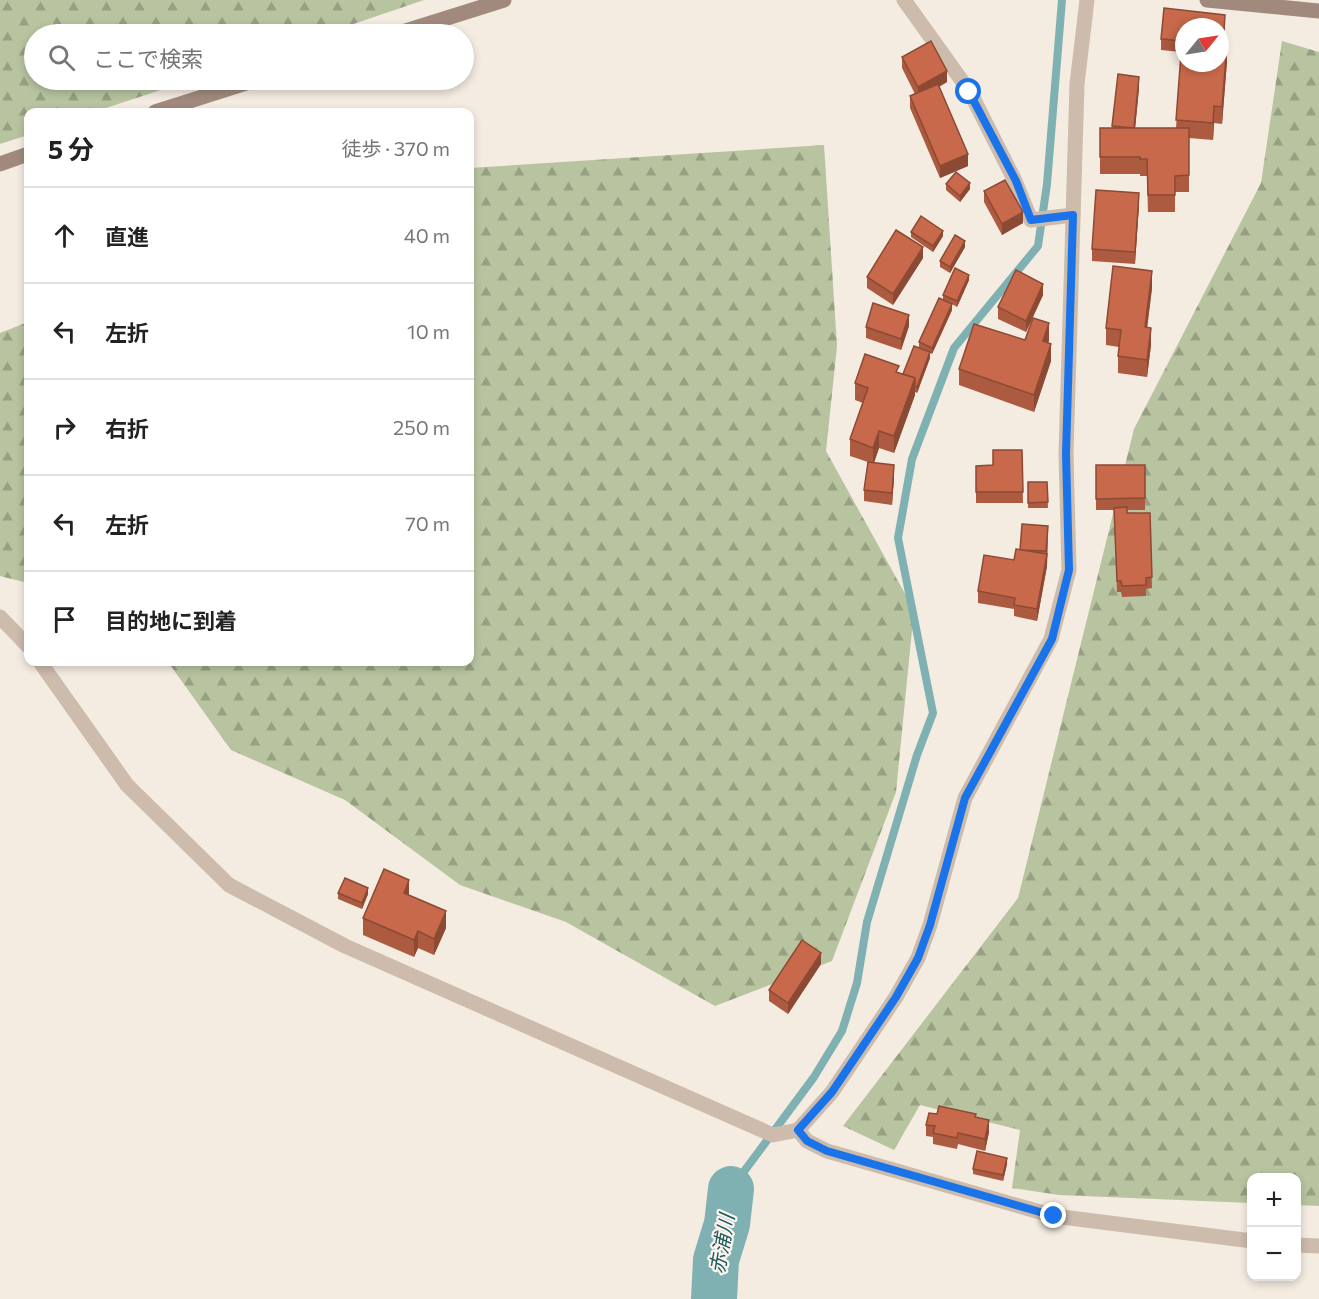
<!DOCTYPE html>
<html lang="ja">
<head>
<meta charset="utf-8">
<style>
	:root { --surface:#fff; --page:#f6f6f6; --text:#222; --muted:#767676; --line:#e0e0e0 }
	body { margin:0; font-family:Commissioner,"Noto Sans JP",sans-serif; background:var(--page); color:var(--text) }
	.controls { position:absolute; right:18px; bottom:18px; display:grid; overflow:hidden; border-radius:12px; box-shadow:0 3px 9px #0003 }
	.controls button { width:54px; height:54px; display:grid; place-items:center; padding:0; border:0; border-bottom:2px solid var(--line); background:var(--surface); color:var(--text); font:30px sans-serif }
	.compass { position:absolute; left:1175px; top:18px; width:54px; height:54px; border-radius:50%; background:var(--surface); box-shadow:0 3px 9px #0003; rotate:60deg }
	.stop { position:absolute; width:18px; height:18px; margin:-14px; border:4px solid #1a73e8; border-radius:50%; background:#fff }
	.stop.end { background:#1a73e8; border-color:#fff; box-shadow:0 2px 6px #0008 }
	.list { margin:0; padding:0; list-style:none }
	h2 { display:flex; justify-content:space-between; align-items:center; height:78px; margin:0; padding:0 24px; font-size:26px }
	h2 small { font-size:20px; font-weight:400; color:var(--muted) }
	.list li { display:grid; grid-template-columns:39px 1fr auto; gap:18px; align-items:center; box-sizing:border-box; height:96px; padding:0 24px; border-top:2px solid var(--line) }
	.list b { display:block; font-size:22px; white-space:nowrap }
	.list em { font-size:20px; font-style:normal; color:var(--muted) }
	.icon { flex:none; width:33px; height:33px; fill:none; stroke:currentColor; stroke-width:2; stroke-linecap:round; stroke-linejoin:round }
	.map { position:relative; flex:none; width:1319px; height:1299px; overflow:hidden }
	.search { position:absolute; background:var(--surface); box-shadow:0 3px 9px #0003; left:24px; top:24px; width:450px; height:66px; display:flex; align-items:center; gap:15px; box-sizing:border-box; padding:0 21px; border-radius:33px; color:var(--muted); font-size:22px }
	.panel { position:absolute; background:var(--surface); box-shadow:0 3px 9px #0003; left:24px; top:108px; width:450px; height:558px; border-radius:12px }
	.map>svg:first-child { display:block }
	.forest { fill:url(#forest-firs) }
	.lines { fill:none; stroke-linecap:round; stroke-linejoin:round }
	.stream { stroke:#7fb0b2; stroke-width:8 }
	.river { stroke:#7fb0b2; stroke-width:46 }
	.minor { stroke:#cdbbac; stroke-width:15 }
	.tertiary { stroke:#cdbbac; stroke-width:15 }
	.secondary { stroke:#a18a7d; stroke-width:15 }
	.wall { fill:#ac5a40 }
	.shaded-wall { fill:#8c4a34 }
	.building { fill:#c8694b; stroke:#8c4a34; stroke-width:1.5 }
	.route { stroke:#1a73e8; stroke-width:8 }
	.labels { text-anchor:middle; stroke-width:4.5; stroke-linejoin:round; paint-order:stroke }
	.water-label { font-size:20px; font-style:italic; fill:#1f5a5e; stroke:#fbf5ee }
</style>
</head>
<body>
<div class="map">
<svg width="1319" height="1299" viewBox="0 0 1319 1299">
	<defs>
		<pattern id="forest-firs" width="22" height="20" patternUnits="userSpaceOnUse" patternTransform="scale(1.5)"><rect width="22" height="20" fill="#b8c4a0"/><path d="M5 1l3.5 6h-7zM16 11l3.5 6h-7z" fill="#97a083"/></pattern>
	</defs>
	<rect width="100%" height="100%" fill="#f4ebe1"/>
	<g class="forest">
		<path d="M0,0h424l-100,34h-290v46h157l-97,32h-66v23l-28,9z"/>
		<path d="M1282,41l37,11v1154l-22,-1 -1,-27h-44l-1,25 -192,-8 -47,-7 8,-58 -100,-25 -26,45 -51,-24 175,-228 116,-469 127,-246z"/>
		<path d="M824,145l13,201 -11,105 88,159 -18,182 -64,169 -117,45 -149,-84 -106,-37 -115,-85 -114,-50 -63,-88h302v-494z"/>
		<path d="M28,322v261l-28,-7v-243z"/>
	</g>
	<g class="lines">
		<path class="stream" d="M731,1189l83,-112 28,-46 15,-48 10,-61 50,-167 16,-42 -35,-175 14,-79 42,-111 84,-102 9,-62 15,-184"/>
		<path class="river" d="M714,1299l2,-39 11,-36 4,-35"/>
		<g class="minor">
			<path d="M904,0l66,92 45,89 16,39 42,-5"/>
			<path d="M0,617l28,29"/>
			<path d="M40,662l87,123 102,100"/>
			<path d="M798,1130l9,11 20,10 227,65 198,25"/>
			<path d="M1296,1245l23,1"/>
		</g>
		<path class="tertiary" d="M229,885l116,61 428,189 25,-5 34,-38 64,-95 22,-39 12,-33 35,-127 86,-159 18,-69 -3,-116 11,-370 10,-84"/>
		<g class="secondary">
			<path d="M1207,0l112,11"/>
			<path d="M396,34l108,-34"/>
			<path d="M155,112l101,-32"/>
			<path d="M0,164l28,-10"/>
		</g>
	</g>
	<g class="wall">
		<path d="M1225,26l-1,18 3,17 -5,63 -8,-1 -1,17 -24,-2v54h-14v20h-27l-1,-36h-7v-2h-40v-46h12l6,-54 21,14 -4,40h41l5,-76 -20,-2v-11z"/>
		<path d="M902,57l45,25 -8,5 29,79 -28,12 -30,-70v-12l5,-2 -13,-26z"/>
		<path d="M946,184l24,5 -10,13 -14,-12z"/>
		<path d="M984,191l39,32 -21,12 -18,-33z"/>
		<path d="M1139,204l-4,60 -43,-3v-12z"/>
		<path d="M911,232l32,4 -10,16 -22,-15z"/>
		<path d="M965,247l-15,26 -10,-6v-6z"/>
		<path d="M923,258l-30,47 -26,-17v-11z"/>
		<path d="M969,280l-12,27 -5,-3v6l-20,44 -2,-1v5l-13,35 -2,-1v3l-21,58 -15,-5 -5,15 20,14 -2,28 -28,-4v-11l4,-28 -18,-6v-17l13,-36 -8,-3v-17l44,-10 4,1 16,-26v-6l24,-42v-5z"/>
		<path d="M1152,288l-5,40 4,17 -4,32 -29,-4v-17l1,-9 -13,-2v-17z"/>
		<path d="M1043,295l-17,37 -28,-13v-12z"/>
		<path d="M909,326l-8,24 -35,-12v-11z"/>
		<path d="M1025,340h24l-1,3 3,18 -17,51 -75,-27v-16z"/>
		<path d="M1022,450l1,53h-47v-37l17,-1z"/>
		<path d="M1096,465h49v45h-18v3h23l2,75 -6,1v7l-24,1 -1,-5h-4l-3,-82h-18z"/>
		<path d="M1028,482h19l1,26h-20z"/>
		<path d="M1048,526l-1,40 -10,55 -23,-5v-7l-36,-6v-12l36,-31 6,-10z"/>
		<path d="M338,893l30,1 -6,15 -24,-10z"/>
		<path d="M409,895l37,33 -12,27 -16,-7 -4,9 -51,-22v-17z"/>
		<path d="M821,964l-33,50 -19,-13v-11z"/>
		<path d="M937,1114l39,3 13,15 -4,19 -27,-7 -1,5 -24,-5v-7l-7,-1v-11z"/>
		<path d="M1007,1164l-4,17 -30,-7v-5z"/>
	</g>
	<g class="shaded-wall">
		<path d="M1227,44v17l-5,63v-17z"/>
		<path d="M947,71v11l-29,16v-11z"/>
		<path d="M1139,77v11l-5,52v-12z"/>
		<path d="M1214,106v17l-1,17v-17z"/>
		<path d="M968,154v12l-28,12v-12z"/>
		<path d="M970,183v6l-10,13v-6z"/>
		<path d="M1139,193v11l-4,60v-12z"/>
		<path d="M1023,212v11l-21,12v-11z"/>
		<path d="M943,231v5l-10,16v-6z"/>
		<path d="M965,241v6l-15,26v-6z"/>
		<path d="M923,247v11l-30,47v-11z"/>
		<path d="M1152,271v17l-7,56v-17z"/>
		<path d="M969,275v5l-12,27v-6z"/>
		<path d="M1043,284v11l-17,37v-11z"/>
		<path d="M952,304v6l-20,44v-6z"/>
		<path d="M909,315v11l-8,24v-11z"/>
		<path d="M1049,323v17l-6,18v-17z"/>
		<path d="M1151,328v17l-4,32v-17z"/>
		<path d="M1051,344v17l-17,51v-17z"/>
		<path d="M930,352v6l-13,35v-6z"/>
		<path d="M915,378v17l-21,58v-17z"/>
		<path d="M879,431v17l-6,17v-17z"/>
		<path d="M894,465v12l-2,28v-12z"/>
		<path d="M1048,526l-1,40 -10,55v-12l9,-52z"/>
		<path d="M409,880v17l-5,-4z"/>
		<path d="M368,888v6l-6,15v-6z"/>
		<path d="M446,911v17l-12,27v-16z"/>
		<path d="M418,931v17l-4,9v-17z"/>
		<path d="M821,953v11l-33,50v-11z"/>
		<path d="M989,1120v12l-4,19v-12z"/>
		<path d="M1007,1158v6l-4,17v-6z"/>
	</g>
	<g class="building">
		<path d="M1164,8l61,7 -2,29h-3v-17h-36v14l-23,-2z"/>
		<path d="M931,41l16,30 -29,16 -16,-30z"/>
		<path d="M1182,41h2v22h36v-19h7l-5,63 -8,-1 -1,17 -37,-3z"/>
		<path d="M1118,74l21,3 -5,51 -22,-2z"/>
		<path d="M938,84l30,70 -28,12 -30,-70z"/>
		<path d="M1100,128h89v47l-14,1v19h-27l-1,-36h-7v-2h-40z"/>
		<path d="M956,172l14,11 -10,13 -14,-12z"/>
		<path d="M1005,180l18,32 -21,12 -18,-33z"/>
		<path d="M1096,190l43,3 -4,59 -43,-3z"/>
		<path d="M921,216l22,15 -10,15 -22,-14z"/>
		<path d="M896,230l27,17 -30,47 -26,-17z"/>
		<path d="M955,235l10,6 -15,26 -10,-6z"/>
		<path d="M1113,266l39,5 -7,56 6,1 -4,32 -29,-4 3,-26 -15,-2z"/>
		<path d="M955,268l14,7 -12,26 -14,-6z"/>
		<path d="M1016,270l27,14 -17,37 -28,-14z"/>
		<path d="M939,298l13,6 -20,44 -13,-6z"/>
		<path d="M873,303l36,12 -8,24 -35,-12z"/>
		<path d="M1033,318l16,5 -6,18 8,3 -17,51 -75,-26 15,-45 51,16z"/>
		<path d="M914,346l16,6 -13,35h-2v-9l-12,-4z"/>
		<path d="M865,354l34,12 -3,6 19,6 -21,58 -15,-5 -6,17 -23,-9 18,-51 -13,-5z"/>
		<path d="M993,450h29l1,42h-47v-26l17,-1z"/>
		<path d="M868,462l26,3 -2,28 -28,-3z"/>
		<path d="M1096,465h49v33l-49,1z"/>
		<path d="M1028,482h19l1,20 -20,1z"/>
		<path d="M1127,507v6h23l2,64 -6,1v7l-24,1 -1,-5h-4l-3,-73z"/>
		<path d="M1022,524l26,2 -2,25 -26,-1z"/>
		<path d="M1016,549l31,5 -10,55 -23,-4 1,-7 -37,-7 6,-36 30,5z"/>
		<path d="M384,869l25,11 -5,13 42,18 -12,28 -16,-8 -4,9 -51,-22z"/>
		<path d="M345,878l23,10 -6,15 -24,-10z"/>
		<path d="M802,940l19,13 -33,50 -19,-13z"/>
		<path d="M939,1106l37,8 -1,3 14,3 -4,19 -27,-6 -1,5 -24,-5 2,-7 -9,-1 3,-12 8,1z"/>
		<path d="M977,1151l30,7 -4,17 -30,-6z"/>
	</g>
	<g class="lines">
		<path class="route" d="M969,92l47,89 15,39 42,-5 -7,239 3,116 -17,69 -87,159 -35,127 -12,33 -22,39 -64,95 -34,38 9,11 20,10 227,65"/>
	</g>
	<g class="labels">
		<g class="water-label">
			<text transform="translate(722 1244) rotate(-80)" y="7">赤浦川</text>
		</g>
	</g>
</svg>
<div class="controls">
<button>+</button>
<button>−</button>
</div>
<svg class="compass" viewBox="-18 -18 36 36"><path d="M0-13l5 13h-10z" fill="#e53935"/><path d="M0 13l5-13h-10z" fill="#767676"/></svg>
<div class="stop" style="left:969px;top:92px"></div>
<div class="stop end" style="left:1054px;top:1216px"></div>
<div class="search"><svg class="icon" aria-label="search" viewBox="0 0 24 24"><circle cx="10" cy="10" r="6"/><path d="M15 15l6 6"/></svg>ここで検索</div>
<section class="panel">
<h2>5 分<small>徒歩 · 370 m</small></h2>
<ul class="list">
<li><svg class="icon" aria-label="ahead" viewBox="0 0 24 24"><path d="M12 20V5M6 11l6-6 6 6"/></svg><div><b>直進</b></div><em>40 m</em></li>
<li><svg class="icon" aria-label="left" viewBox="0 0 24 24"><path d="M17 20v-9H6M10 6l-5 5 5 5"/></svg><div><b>左折</b></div><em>10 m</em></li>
<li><svg class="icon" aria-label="right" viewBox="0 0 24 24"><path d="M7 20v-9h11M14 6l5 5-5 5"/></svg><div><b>右折</b></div><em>250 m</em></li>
<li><svg class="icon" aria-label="left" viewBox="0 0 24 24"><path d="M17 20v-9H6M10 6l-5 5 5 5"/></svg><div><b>左折</b></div><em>70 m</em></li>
<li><svg class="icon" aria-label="arrive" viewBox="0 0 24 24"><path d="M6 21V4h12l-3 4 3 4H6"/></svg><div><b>目的地に到着</b></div></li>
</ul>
</section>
</div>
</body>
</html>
